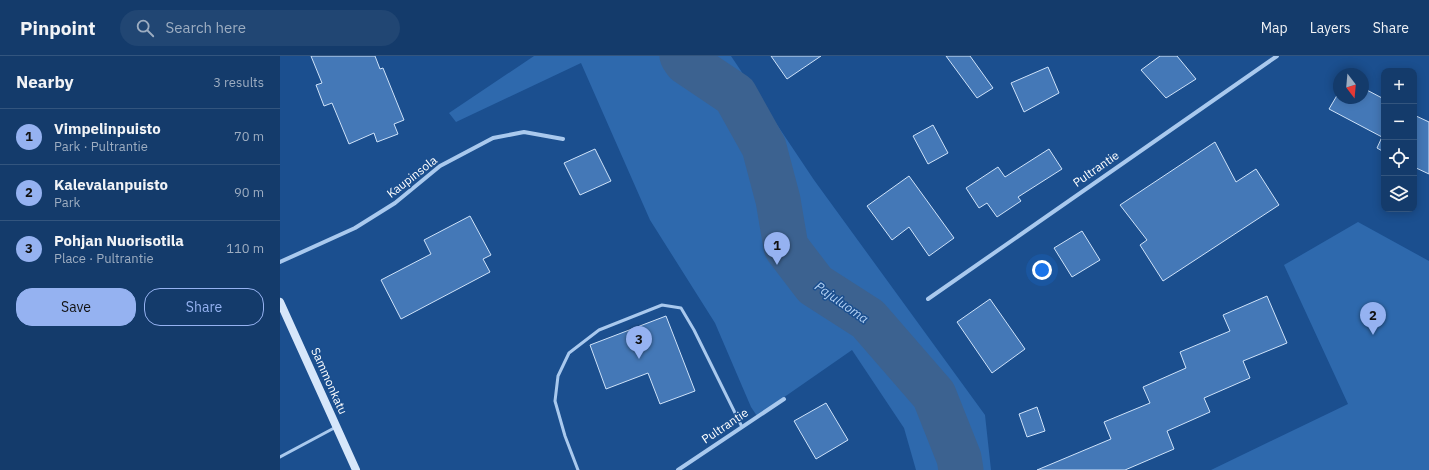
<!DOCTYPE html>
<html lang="en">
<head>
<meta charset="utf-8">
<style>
	:root { --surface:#143b6b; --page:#214673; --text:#f1f3f6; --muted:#9dadc1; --line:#33557e; --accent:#95b2f1 }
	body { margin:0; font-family:"IBM Plex Sans",sans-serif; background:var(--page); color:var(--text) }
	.controls { position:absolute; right:12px; top:12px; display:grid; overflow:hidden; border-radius:8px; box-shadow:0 2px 10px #0003 }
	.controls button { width:36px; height:36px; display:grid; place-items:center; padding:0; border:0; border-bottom:1px solid var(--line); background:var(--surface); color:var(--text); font:20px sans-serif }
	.compass { position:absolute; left:1053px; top:12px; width:36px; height:36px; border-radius:50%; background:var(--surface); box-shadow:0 2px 10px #0003; rotate:164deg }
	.you { position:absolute; left:762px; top:214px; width:14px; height:14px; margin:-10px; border:3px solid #fff; border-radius:50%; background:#1a73e8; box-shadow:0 0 0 6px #1a73e833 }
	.badge { display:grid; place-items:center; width:26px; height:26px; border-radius:50%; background:var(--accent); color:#111; font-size:13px; font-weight:700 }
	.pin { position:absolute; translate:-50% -33px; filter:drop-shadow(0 1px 2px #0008) }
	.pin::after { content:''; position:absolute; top:21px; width:14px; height:12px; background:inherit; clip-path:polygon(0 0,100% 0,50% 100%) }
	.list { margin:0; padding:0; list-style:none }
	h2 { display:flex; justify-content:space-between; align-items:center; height:52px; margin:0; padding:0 16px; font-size:17px }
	h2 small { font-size:13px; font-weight:400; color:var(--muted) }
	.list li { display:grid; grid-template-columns:26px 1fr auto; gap:12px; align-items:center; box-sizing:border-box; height:56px; padding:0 16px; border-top:1px solid var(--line) }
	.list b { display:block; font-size:15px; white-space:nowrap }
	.list p { margin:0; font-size:13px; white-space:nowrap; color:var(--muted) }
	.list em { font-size:13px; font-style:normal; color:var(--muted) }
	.actions { display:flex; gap:8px; padding:12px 16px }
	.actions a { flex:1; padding:9px 0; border:1px solid var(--accent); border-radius:16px; text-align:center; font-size:14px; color:var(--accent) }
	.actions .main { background:var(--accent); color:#111 }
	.icon { flex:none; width:22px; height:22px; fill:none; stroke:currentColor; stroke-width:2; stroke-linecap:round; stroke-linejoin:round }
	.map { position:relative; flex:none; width:1149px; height:414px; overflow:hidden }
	header { display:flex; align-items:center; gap:24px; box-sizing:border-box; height:56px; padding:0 20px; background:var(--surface); border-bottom:1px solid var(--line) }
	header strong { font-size:19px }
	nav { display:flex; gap:22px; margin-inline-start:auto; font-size:14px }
	.search { width:280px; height:36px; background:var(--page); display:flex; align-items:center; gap:10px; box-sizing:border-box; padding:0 14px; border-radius:22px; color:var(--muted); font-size:15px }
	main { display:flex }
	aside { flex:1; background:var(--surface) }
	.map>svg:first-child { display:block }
	.green { fill:#2e69ad }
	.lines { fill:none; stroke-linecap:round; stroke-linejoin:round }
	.river { stroke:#3c6290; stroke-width:45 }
	.building { fill:#4478b7; stroke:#cfe3fa }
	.service { stroke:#a9c9ee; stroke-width:3 }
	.minor { stroke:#a9c9ee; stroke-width:4 }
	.secondary { stroke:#d6e6fa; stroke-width:8 }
	.labels { text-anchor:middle; stroke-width:3; stroke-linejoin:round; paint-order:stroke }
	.street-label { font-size:12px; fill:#fff; stroke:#1b4f8f }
	.water-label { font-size:13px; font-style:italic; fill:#b5d3f5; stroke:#1b4f8f }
</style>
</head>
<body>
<header>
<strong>Pinpoint</strong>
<div class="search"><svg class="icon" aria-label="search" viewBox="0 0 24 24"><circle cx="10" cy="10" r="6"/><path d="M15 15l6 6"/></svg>Search here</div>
<nav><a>Map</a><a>Layers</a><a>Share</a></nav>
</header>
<main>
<aside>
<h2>Nearby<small>3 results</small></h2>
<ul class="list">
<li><span class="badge">1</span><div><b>Vimpelinpuisto</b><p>Park · Pultrantie</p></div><em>70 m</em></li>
<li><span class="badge">2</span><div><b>Kalevalanpuisto</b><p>Park</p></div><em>90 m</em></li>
<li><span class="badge">3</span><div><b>Pohjan Nuorisotila</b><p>Place · Pultrantie</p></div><em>110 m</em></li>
</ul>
<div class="actions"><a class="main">Save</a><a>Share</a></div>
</aside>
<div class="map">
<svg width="1149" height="414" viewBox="0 0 1149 414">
	<rect width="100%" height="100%" fill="#1b4f8f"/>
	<g class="green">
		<path d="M254,0h197l83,124 171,235 6,55h-75l-12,-42 -52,-78 -95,66 -6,-9 -36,-84 -65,-103 -69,-157 -125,59 -7,-9z"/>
		<path d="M1078,166l71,39v209h-218l137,-66 -64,-139z"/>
	</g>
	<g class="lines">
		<path class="river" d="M402,0l4,6 49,33 29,52 14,53 8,47 29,38 53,34 66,76 25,63 2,12"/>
	</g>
	<g class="building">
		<path d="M31,0h64l5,13 3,-1 21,52 -10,4 4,10 -21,8 -3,-9 -25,11 -17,-41 -8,3 -8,-21 6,-2z"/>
		<path d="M491,0h50l-34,23z"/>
		<path d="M666,0h24l23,32 -16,10z"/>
		<path d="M880,0h17l19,23 -30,19 -25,-28z"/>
		<path d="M768,11l11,26 -35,19 -13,-29z"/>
		<path d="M1083,32l21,11v53l-7,-4 5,-11 -53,-28 10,-17v6h24z"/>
		<path d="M1134,59l15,7v52l-15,-7z"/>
		<path d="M653,69l15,28 -20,11 -15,-28z"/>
		<path d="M935,86l21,40 20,-13 23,36 -116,76 -23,-36 7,-5 -27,-35z"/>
		<path d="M315,93l16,32 -31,14 -16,-32z"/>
		<path d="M769,93l13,20 -44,28 3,4 -24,16 -10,-14 -8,5 -13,-20 32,-21 7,10z"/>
		<path d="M629,120l45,62 -25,18 -20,-29 -17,13 -25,-34z"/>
		<path d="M190,160l21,39 -8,4 7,13 -89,47 -20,-39 50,-26 -7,-14z"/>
		<path d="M802,175l18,29 -28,17 -18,-29z"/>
		<path d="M987,240l20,47 -44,18 7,17 -46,20 6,14 -43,19 7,18 -49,21h-88l74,-31 -7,-17 46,-19 -7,-16 43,-19 -6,-16 50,-21 -7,-16z"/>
		<path d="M710,243l35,50 -33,24 -35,-51z"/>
		<path d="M386,260l29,75 -35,13 -12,-31 -42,16 -16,-44z"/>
		<path d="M546,347l22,37 -32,19 -22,-38z"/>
		<path d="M757,351l8,24 -18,6 -8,-23z"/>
	</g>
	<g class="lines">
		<g class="service">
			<path d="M0,401l56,-30"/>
			<path d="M298,414l-13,-34 -10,-35 3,-25 11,-23 30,-23 63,-25 19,3 13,22 48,97"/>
		</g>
		<g class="minor">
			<path d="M0,206l75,-34 40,-25 45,-37 53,-28 31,-6 39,7"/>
			<path d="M648,243l349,-243"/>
			<path d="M398,414l106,-71"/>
		</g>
		<path class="secondary" d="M0,246l76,168"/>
	</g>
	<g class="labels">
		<g class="street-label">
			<text transform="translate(816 113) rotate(-35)" y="4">Pultrantie</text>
			<text transform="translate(132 121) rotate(-38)" y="4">Kaupinsola</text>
			<text transform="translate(49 325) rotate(66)" y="4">Sammonkatu</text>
			<text transform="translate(445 370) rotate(-34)" y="4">Pultrantie</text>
		</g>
		<g class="water-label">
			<text transform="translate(562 246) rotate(35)" y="5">Pajuluoma</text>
		</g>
	</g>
</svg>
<div class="controls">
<button>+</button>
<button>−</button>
<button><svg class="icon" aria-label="locate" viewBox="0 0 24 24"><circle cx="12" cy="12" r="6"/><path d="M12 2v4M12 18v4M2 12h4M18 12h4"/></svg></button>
<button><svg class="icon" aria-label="layers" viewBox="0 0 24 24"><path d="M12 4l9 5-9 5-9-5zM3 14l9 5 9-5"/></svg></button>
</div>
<svg class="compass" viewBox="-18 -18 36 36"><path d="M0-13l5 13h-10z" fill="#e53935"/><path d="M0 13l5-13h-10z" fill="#9dadc1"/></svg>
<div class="you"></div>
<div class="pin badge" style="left:497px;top:209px">1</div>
<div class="pin badge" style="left:1093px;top:279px">2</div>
<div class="pin badge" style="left:359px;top:303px">3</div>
</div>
</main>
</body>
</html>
